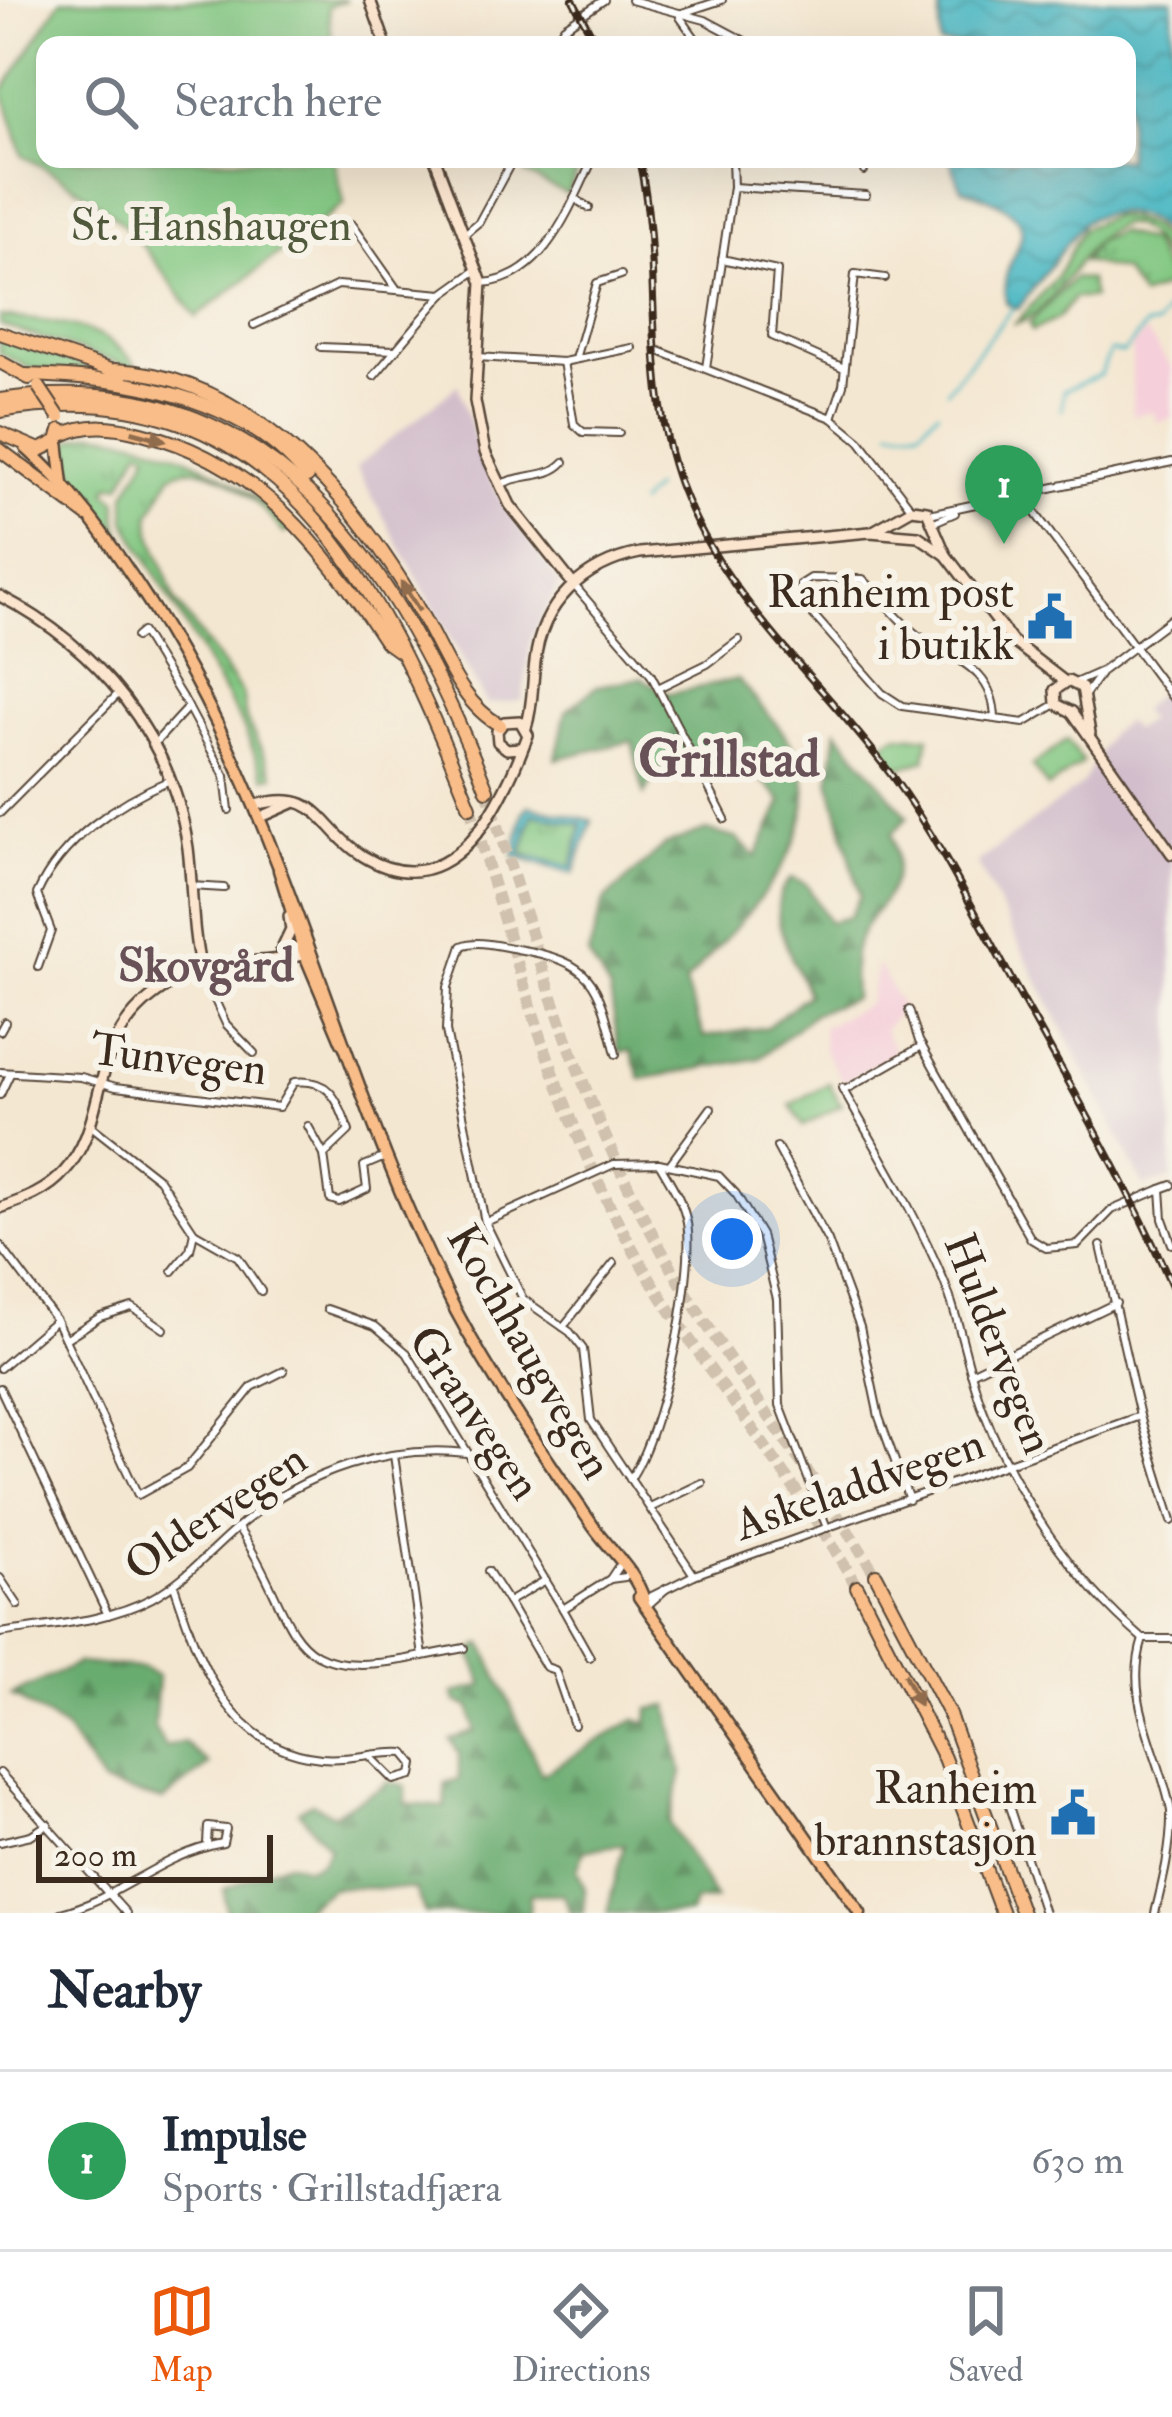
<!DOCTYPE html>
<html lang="en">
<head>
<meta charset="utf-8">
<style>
	:root { --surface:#fff; --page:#f6f6f7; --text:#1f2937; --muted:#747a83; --line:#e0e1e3; --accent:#ea580c }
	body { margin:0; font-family:"IM FELL Double Pica",serif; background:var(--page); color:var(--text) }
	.scale { position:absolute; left:36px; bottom:30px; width:237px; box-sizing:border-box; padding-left:12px; border:6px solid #3b2a1e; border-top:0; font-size:33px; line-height:42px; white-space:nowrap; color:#3b2a1e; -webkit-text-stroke:9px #f7f3e8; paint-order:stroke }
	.you { position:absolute; left:732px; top:1239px; width:42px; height:42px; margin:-30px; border:9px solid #fff; border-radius:50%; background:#1a73e8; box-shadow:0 0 0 18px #1a73e833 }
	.badge { display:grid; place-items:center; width:78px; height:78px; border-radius:50%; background:var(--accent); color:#fff; font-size:39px; font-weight:700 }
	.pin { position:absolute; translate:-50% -99px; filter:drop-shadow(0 3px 6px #0008) }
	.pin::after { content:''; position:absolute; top:63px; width:42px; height:36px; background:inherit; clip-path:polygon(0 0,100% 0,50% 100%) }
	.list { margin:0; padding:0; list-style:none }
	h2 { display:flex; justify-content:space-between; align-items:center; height:156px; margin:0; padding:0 48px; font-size:51px }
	h2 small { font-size:39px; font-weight:400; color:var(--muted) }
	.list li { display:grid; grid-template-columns:78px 1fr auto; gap:36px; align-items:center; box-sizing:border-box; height:180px; padding:0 48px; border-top:3px solid var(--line) }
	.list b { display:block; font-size:45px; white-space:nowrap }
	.list p { margin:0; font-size:39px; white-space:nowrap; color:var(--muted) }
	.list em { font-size:39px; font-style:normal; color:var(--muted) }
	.icon { flex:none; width:66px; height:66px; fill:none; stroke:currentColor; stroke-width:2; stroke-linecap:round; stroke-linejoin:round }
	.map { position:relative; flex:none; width:1172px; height:1913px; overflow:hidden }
	.search { position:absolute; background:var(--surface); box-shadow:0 12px 48px #0002; left:36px; right:36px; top:36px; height:132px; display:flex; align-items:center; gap:30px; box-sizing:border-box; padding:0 42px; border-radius:24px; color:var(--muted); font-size:45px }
	.sheet { height:336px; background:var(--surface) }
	nav { display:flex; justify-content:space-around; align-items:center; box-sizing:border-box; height:168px; border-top:3px solid var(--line); background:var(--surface); font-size:33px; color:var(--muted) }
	nav a { display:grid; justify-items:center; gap:6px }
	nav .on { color:var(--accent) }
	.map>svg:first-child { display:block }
	.built { fill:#f5cfda }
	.industrial { fill:#d1bdcb }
	.grass { fill:url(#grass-tufts); stroke:#5e7850; stroke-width:3 }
	.forest { fill:url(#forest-firs); stroke:#526b47; stroke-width:3 }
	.park { fill:#82c782; stroke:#5e7850; stroke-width:3 }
	.water { fill:url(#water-waves); stroke:#427070; stroke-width:3; fill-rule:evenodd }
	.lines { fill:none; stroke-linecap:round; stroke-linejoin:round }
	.stream { stroke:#49b7c3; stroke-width:3 }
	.highway-tunnel { stroke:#cfc1ad; stroke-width:12; stroke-dasharray:12 6; stroke-linecap:butt }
	.street-casing { stroke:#574639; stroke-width:10 }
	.secondary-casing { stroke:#574639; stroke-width:14 }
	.primary-casing { stroke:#574639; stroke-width:15 }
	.highway-casing { stroke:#574639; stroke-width:16 }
	.street { stroke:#fff; stroke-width:6 }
	.secondary { stroke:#fce5cf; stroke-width:9 }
	.primary { stroke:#f8bd88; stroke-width:10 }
	.highway { stroke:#f8bd88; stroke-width:12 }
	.rail-casing { stroke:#3b2a1e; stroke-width:8 }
	.rail { stroke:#f7f3e8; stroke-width:3; stroke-dasharray:9; stroke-linecap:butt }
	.highway-bridge-casing { stroke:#574639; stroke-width:16; stroke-linecap:butt }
	.highway-bridge { stroke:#f8bd88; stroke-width:12 }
	.oneway { fill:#906c4e }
	.labels { text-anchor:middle; stroke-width:12; stroke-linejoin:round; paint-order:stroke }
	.park-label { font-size:45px; fill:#50593c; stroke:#f7f3e8 }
	.poi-label { font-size:45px; fill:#3b2a1e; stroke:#f7f3e8; text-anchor:end }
	.street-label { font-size:45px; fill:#3b2a1e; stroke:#f7f3e8 }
	.neighbourhood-label { font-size:48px; font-weight:bold; fill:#695158; stroke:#f7f3e8 }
	.quarter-label { font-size:51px; font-weight:bold; fill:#695158; stroke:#f7f3e8 }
</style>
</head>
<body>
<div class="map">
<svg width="1172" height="1913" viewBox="0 0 1172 1913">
	<defs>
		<pattern id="grass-tufts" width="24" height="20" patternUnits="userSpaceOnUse" patternTransform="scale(3)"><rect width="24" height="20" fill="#82c782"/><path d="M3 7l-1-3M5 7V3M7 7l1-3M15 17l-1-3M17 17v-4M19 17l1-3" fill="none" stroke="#6ca26a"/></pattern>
		<pattern id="forest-firs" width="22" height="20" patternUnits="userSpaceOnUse" patternTransform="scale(3)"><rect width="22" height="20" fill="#69ac70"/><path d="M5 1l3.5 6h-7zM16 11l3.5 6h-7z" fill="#588c5b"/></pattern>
		<pattern id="water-waves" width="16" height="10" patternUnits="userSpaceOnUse" patternTransform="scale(3)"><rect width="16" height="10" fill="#49b7c3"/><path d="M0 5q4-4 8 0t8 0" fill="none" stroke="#3e959e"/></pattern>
	</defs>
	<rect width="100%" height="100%" fill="#f7f3e8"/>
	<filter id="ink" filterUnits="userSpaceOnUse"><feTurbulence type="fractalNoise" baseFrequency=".00833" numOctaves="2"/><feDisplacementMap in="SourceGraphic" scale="24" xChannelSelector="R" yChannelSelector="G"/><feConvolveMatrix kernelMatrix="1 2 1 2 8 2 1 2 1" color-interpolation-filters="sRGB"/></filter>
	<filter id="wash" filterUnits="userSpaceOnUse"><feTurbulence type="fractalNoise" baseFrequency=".004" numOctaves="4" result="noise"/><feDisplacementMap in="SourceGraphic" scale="48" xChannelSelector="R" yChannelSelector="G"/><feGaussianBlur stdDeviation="2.7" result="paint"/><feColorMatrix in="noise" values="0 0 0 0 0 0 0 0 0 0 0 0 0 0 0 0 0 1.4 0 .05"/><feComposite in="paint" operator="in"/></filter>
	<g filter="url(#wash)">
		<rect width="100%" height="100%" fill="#f4e7d1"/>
		<g class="built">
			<path d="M1146,332l26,36v50l-15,4 -4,-11 -21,5v-69z"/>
			<path d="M878,964l24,44 -18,22 12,23 -53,29 -19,-32 -2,-23 46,-23z"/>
		</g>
		<g class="industrial">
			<path d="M458,385l24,77 23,45 55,76 -29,55 -9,63 -35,3 -131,-237z"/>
			<path d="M1172,680v498l-28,8 -167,-323 105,-79 28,-51 16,-12 7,9 14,-10 -7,-10z"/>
		</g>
		<g class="grass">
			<path d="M1111,216c37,3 61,18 61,57 -63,-128 -98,38 -157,51l43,-49 24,-46z"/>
			<path d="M1118,232l32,10 22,42 -31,13 -18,-26 -40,-9 13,-20z"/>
			<path d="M1074,278l15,2 4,18h-19l-17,21 -25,12 -3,-7z"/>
			<path d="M0,316c53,7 105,6 139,53l-139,-44z"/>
			<path d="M0,339l113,36 -81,-6 -32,-16z"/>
			<path d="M92,433c82,7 142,45 204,95l-12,5c-23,-28 -73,-82 -113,-58l-21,39 1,18 24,68 67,93 4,26 28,56 -9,3 -23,-54 -116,-202v-28l23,-42 -9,-3 -19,36h-12l-2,7 10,8 1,26 16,35 -69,-100 -1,-9 8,-13z"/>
			<path d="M533,814l49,11 -11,43 -49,-13z"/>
		</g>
		<g class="forest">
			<path d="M641,678l29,16 68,-15c18,24 53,55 62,83 29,85 -67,163 -115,222l19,53 63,-10 41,-33c-13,-33 -50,-87 -16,-116l15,7 22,37 20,-5 11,-21 -30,-114 7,-52 71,87 -16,17c17,66 -22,66 -37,115 -4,14 -1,34 -1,49l-40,15 -54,45 -119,21 -10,-28 -12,1 -9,-61 -22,-36 16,-54 61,-56 41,-15 30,8 20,19 26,-55c-39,-49 -54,-47 -114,-47l-24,39 -12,-53 -76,18 10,-48 31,-25z"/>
			<path d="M483,1644l59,130 94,-55 12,4 1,-14 20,-3 13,67 -13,50 47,76 -22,3 -4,11h-83l17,-69 -40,6 -7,20 8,19 -2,24h-13l-6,-19h-34l-1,19h-104l-10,-24 -82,-2 -36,26h-70l-3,-24 63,-27 20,6 13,-5 9,-15 -31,-37 14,-8 22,12c18,-17 37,-16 53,-33l19,5v17l39,3v-24l14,-4v-25l-8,-14 24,-9 -5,-24 -14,-5 -3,-9 31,-7 -14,-34z"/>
			<path d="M79,1663l63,5 16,8 -4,51 11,20 19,-5 25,23 -46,36 -60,-16 -38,-56 -54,-34z"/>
		</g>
		<g class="park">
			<path d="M61,0h286l-19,7 5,38h-288v114h289l10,45 -148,113c-62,-87 -79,-110 -173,-161l-20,-65z"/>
			<path d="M532,159h24l-6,3 26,12 -9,20 -42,-20z"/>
			<path d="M896,735l33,2 -4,23 -27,8 -15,-24z"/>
			<path d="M1067,740l16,22 -35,26 -16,-22z"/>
			<path d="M829,1083l12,22 -38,21 -12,-21z"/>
		</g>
		<g class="water">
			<path d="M940,0h232v241c-23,-28 -57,-37 -89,-19l-65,87 -11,-5c-17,-55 68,-78 -46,-116l-11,-29h177v-114h-187z"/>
			<path d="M529,806l63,14 -18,54 -60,-17 9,-45zM533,814l49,11 -10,42 -51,-13z"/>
		</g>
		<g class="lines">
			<g class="stream">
				<path d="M947,390l65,-81"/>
				<path d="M1062,410l1,-19 37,-16 10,-24 13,2 23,-27 11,-1 15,-23"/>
				<path d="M891,429h29l18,-18"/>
				<path d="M639,504l15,-16"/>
			</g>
		</g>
	</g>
	<g filter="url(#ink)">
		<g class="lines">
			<g class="highway-tunnel">
				<path d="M487,790c50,163 96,326 183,475 62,107 141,205 206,310"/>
				<path d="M470,807c46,149 84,301 160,437 67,120 159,224 227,343"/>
			</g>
			<g class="street-casing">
				<g id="street">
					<path d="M631,0l74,20 47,25"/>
					<path d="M682,13l40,-13"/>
					<path d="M680,17l20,28"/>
					<path d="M552,45l12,-18 40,-27"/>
					<path d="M627,159v3"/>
					<path d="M864,171l3,-12"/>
					<path d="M733,187l133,8"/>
					<path d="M574,198l15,10"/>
					<path d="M351,224l45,64"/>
					<path d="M467,232l12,-10 34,-63"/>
					<path d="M722,259l55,12 -5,65 72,32"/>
					<path d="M482,283c62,-3 88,-76 111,-124"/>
					<path d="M254,325l84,-40 105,9"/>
					<path d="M321,347l74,3"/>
					<path d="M659,351l173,67 28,23 52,68"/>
					<path d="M477,357l86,5 69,-14"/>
					<path d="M575,359l22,-76 24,-8"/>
					<path d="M563,362l11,62 9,8 36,1"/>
					<path d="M706,368l27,-181 -1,-28"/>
					<path d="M374,376l69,-82 35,-25"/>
					<path d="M832,418l11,-33 12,-111 30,4"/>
					<path d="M502,484c20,-11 47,-5 62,-22"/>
					<path d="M1024,498l148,199"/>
					<path d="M929,514l243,-52"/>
					<path d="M932,523l23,-10"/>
					<path d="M573,584l78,91 74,144"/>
					<path d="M136,637l6,-5 46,75 -34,37"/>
					<path d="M1077,682l25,-11 70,-53"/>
					<path d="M658,688l49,-24 32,-24"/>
					<path d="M1085,695l15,-21"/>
					<path d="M188,707l37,69 4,34"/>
					<path d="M995,719c-1,-52 -43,-60 -79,-85 -20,-15 -35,-37 -53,-55l-52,-1 -11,7 3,18 79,90 20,13 122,17 32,-19"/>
					<path d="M0,813l120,-121"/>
					<path d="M191,886l33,2"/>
					<path d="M38,967l13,-36 -14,-37c24,-54 81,-92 133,-114"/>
					<path d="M202,972l24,52 28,29"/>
					<path d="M909,1010l10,31 112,198 15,9 32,-3 34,-35 49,-21"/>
					<path d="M0,1031l5,-9"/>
					<path d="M616,1054c-18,-71 -21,-92 -99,-105 -18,-3 -39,-10 -55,-3l-14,41 -2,44 39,191 38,77 47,33 13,17 8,71 103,155"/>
					<path d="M0,1072l81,5 35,10 163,20 15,-25c38,-4 43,19 55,49l-25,24 6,44 9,3 28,-13 -3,-23 21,-9"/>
					<path d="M842,1088c36,64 75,127 103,196 16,40 22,83 37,123 33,89 90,171 161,232h29"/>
					<path d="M843,1091l79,-45"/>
					<path d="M0,1095l10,-21"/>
					<path d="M90,1125l69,54 35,53 44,25 23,34"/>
					<path d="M308,1126l16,29"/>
					<path d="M777,1147l51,94 32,86 19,90 30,83"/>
					<path d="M659,1163l60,13 17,18 25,41 16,64 3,106 47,123"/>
					<path d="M670,1164l41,-56"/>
					<path d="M1172,1185l-11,4 2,30 9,25"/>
					<path d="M486,1222l128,-58 45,-1c11,19 24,38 28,60 9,52 -26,213 -57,256"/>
					<path d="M0,1245l56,75 82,175 49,-27 65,-81 32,-16"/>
					<path d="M1101,1246l39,170 32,105"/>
					<path d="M173,1271l17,-21 4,-18"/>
					<path d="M327,1309l48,17 32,27 156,256 47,-30 15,-2"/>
					<path d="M563,1327l51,-64"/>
					<path d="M67,1338l33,-21 32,-10 32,22"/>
					<path d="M0,1368l56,-48"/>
					<path d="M971,1373l145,-70"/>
					<path d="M0,1388l108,227"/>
					<path d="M650,1508l52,-25"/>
					<path d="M238,1528c65,95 36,159 185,128l-29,-201"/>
					<path d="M488,1571l20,31 38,-22"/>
					<path d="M0,1578l18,27"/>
					<path d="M610,1579l8,-12"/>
					<path d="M174,1585c26,79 54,164 147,173 29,3 56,-7 84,-5l9,11 -2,11 -18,5 -23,-23"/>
					<path d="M644,1600l50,-25 446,-159"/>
					<path d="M508,1602l38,65 9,3 19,55"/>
					<path d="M648,1605l19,-17"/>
					<path d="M563,1609l27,48"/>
					<path d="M0,1633c50,-8 107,-11 152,-35 36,-20 61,-50 92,-76 61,-50 144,-78 223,-69"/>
					<path d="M1143,1639c-20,61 17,113 28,172 1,34 -8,70 -16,102"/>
					<path d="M423,1656l41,-8"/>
					<path d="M0,1773l126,140"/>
					<path d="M1002,1785l42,128"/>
					<path d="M0,1842l31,-7 17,-11"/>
					<path d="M60,1913c59,-14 100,-59 163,-70l3,-14 -18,-2 -1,16"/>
				</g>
			</g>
			<g class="secondary-casing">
				<g id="secondary">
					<path d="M370,0l16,45"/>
					<path d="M435,159l47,124 -7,118 10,51 25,53 63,79"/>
					<path d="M875,530l37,-21 15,2 19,44 66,86 52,40"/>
					<path d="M0,596c98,51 172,140 188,252 5,40 3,80 13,121"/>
					<path d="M1055,690l13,-9 14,7 8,45"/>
					<path d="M1055,690l1,14 16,8"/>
					<path d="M1072,712l100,142"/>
					<path d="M526,728c7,-22 6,-43 9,-66 6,-58 48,-98 105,-109l230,-21 48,4 28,19"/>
					<path d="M256,805c65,-18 62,23 107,51 91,56 141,-57 165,-121l-8,-14 -16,1 -7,9 1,11 9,7 13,-1"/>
					<path d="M261,817l34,-15"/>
					<path d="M281,951l24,-5"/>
					<path d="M281,951l10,-21 -2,-14"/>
					<path d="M0,1208c23,-8 48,-17 64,-36 51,-56 16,-135 108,-189 49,-29 88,-16 134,-29"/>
				</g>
			</g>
			<g class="primary-casing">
				<g id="primary">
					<path d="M58,441l5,43"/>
					<path d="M26,448c45,39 81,90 114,140 150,225 193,487 316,723 40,75 89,145 137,215 16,23 43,46 51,74"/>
					<path d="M279,870l26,85 37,88"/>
					<path d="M639,1597l221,316"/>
				</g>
			</g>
			<g class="highway-casing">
				<g id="highway">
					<path d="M0,333l122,41"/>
					<path d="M0,362l29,16"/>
					<path d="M115,370c138,6 244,134 306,244 22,37 39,90 79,111"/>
					<path d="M24,375c99,2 217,19 283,102"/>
					<path d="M0,400c274,-42 398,169 487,390"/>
					<path d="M0,411c279,-47 383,178 470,396"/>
					<path d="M0,433l40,17 18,-9 3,-11"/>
					<path d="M60,436c28,-14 54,-10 82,-3 116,29 181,114 243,208l14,10"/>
					<path d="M0,450l87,65"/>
					<path d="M876,1575l72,137 74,201"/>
					<path d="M857,1587l87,171 58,155"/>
				</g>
			</g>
			<use href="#street" class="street"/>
			<use href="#secondary" class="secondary"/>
			<use href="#primary" class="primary"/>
			<use href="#highway" class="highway"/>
			<g class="rail-casing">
				<g id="rail">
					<path d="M573,0l24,45"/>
					<path d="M639,159c26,115 -1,226 47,340 46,109 138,184 206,277 48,66 85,141 124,212 55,98 111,195 156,298"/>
				</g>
			</g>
			<use href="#rail" class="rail"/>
			<g class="highway-bridge-casing">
				<path id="highway-bridge" d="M39,387l20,30"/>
			</g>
			<use href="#highway-bridge" class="highway-bridge"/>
		</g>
		<defs><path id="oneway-solid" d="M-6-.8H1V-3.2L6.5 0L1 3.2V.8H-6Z" transform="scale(3)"/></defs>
		<g class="oneway">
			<use href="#oneway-solid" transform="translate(149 436) rotate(15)"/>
			<use href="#oneway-solid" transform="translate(410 596) rotate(-122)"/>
			<use href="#oneway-solid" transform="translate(912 1690) rotate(64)"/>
		</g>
	</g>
	<defs>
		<g id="civic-bare" transform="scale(3.6)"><path d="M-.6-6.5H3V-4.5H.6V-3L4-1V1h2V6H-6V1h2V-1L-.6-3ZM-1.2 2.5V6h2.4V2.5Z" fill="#1f6fb2" stroke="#f7f3e8" stroke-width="2.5" paint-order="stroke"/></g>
	</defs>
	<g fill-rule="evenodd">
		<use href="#civic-bare" x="1050" y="617"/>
		<use href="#civic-bare" x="1073" y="1813"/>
	</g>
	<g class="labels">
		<g class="park-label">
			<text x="211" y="240">St. Hanshaugen</text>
		</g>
		<g class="poi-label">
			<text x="1014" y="607">Ranheim post<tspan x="1014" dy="52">i butikk</tspan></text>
			<text x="1037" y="1803">Ranheim<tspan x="1037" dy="52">brannstasjon</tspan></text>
		</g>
		<g class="street-label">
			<text transform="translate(179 1058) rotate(7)" y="16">Tunvegen</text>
			<text transform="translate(1000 1343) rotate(69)" y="16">Huldervegen</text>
			<text transform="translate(531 1351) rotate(60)" y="16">Kochhaugvegen</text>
			<text transform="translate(476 1412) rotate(56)" y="16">Granvegen</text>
			<text transform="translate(859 1483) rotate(-19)" y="16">Askeladdvegen</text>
			<text transform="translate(215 1511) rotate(-34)" y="16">Oldervegen</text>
		</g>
		<g class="neighbourhood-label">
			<text x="206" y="981">Skovgård</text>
		</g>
		<g class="quarter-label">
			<text x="729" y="776">Grillstad</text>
		</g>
	</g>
</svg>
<div class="scale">200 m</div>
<div class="you"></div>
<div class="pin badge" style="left:1004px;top:544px;background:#2e9e5b">1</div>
<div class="search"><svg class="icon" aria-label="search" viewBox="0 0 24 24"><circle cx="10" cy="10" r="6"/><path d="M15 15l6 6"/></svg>Search here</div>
</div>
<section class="sheet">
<h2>Nearby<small></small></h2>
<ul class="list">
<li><span class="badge" style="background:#2e9e5b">1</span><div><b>Impulse</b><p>Sports · Grillstadfjæra</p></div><em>630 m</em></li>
</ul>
</section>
<nav>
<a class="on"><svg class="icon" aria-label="map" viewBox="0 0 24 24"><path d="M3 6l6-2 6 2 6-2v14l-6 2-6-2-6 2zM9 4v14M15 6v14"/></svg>Map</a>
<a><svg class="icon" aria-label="directions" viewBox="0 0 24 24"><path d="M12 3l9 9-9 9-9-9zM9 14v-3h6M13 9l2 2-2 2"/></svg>Directions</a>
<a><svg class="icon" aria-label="saved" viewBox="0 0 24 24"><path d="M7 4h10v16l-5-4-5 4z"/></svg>Saved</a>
</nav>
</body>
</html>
